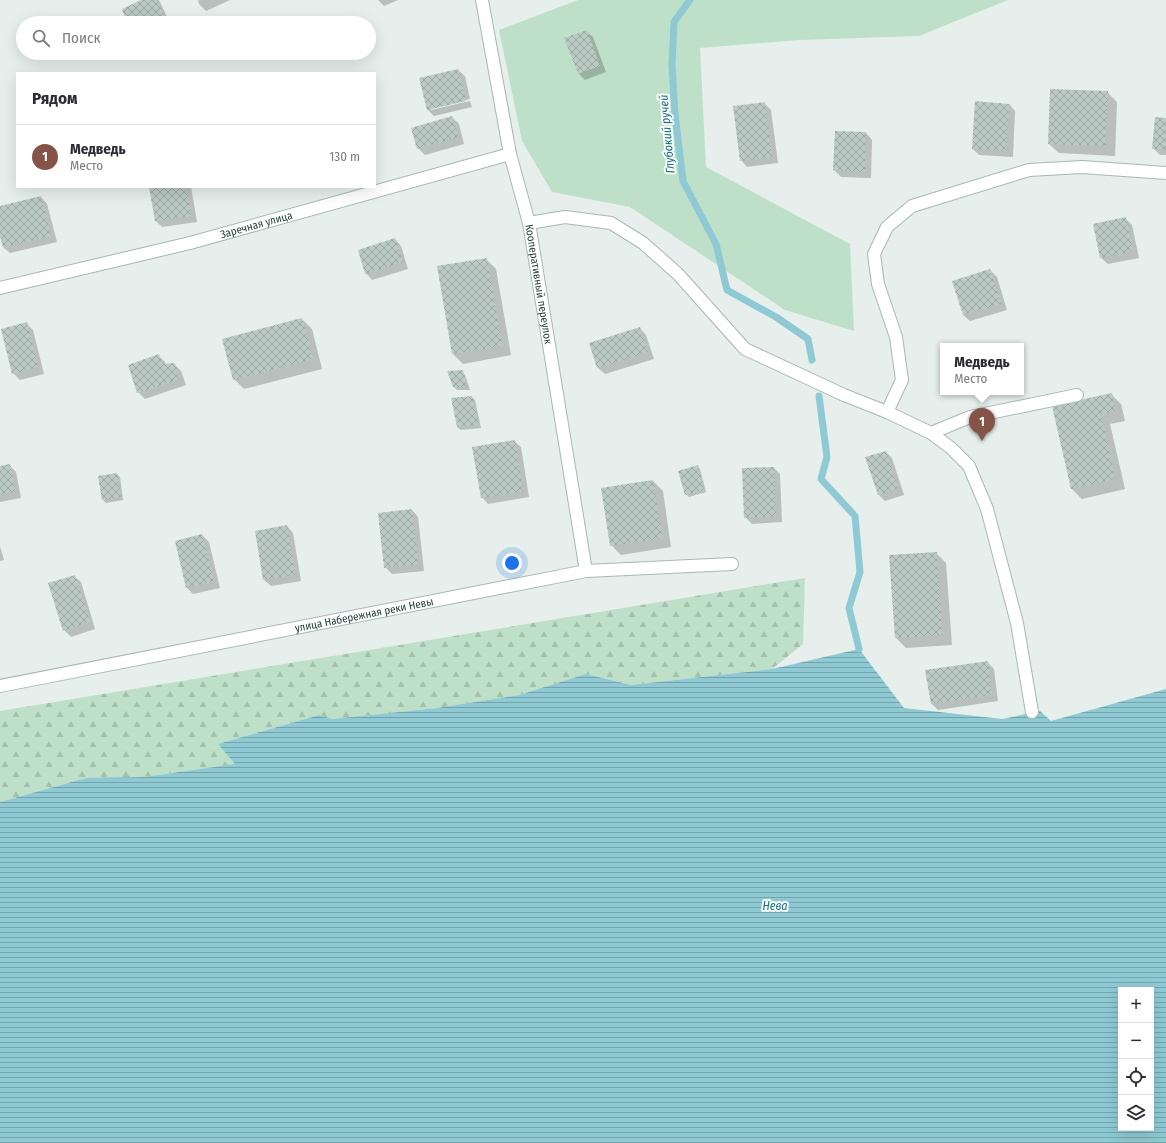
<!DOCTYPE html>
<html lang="ru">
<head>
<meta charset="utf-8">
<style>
	:root { --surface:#fff; --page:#f2f2f3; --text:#2b2b33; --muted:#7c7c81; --line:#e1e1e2; --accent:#855347 }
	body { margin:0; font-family:"Fira Sans Condensed",sans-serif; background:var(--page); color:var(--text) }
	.controls { position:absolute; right:12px; bottom:12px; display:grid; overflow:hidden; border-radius:0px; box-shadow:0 4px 16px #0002 }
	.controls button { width:36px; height:36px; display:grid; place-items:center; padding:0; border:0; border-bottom:1px solid var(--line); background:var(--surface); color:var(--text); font:20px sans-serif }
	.you { position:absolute; left:512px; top:563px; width:14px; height:14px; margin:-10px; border:3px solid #fff; border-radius:50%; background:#1a73e8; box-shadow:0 0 0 6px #1a73e833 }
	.badge { display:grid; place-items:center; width:26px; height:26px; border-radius:50%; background:var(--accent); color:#fff; font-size:13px; font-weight:700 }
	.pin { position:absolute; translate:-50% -33px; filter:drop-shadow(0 1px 2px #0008) }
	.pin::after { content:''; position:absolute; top:21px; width:14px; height:12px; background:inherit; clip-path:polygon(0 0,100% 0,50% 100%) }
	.popup { position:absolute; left:940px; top:343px; width:84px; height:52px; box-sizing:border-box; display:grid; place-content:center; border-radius:0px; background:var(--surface); filter:drop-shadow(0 1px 3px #0005); font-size:13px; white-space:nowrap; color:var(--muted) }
	.popup b { font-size:15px; color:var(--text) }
	.popup::after { content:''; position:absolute; left:50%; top:100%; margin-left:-8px; border:8px solid transparent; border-top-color:var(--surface) }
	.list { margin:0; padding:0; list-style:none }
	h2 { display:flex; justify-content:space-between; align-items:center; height:52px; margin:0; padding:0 16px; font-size:17px }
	h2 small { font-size:13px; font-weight:400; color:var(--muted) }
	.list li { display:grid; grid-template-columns:26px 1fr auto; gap:12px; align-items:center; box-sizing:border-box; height:64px; padding:0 16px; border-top:1px solid var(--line) }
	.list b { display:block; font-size:15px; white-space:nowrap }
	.list p { margin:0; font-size:13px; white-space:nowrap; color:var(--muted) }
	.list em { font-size:13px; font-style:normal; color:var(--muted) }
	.icon { flex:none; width:22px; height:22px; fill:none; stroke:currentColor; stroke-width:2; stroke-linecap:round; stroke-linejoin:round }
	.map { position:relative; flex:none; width:1166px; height:1143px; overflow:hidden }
	.search { position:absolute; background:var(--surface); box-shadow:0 4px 16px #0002; left:16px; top:16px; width:360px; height:44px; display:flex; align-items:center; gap:10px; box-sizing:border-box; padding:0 14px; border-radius:22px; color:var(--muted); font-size:15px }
	.panel { position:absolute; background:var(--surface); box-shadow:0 4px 16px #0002; left:16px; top:72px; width:360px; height:116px; border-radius:0px }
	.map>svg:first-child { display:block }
	.grass { fill:#bfe0c8 }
	.forest { fill:url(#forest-firs) }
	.water { fill:url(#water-rules); fill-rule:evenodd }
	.shadow { fill:#0003 }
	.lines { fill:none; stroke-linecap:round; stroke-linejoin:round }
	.stream { stroke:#8ec9d4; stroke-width:7 }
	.building { fill:url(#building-cross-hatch) }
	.minor-casing { stroke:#a8b8b2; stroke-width:14 }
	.minor { stroke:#fff; stroke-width:12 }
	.labels { text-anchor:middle; stroke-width:4; stroke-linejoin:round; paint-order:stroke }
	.street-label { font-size:11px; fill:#24423a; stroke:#f7fbf9 }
	.water-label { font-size:12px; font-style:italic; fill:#1c6f80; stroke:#f7fbf9 }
</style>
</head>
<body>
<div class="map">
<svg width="1166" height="1143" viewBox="0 0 1166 1143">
	<defs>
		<pattern id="forest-firs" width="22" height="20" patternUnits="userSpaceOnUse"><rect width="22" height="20" fill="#bfe0c8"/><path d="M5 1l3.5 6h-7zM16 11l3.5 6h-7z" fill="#a4c1ad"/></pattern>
		<pattern id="water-rules" width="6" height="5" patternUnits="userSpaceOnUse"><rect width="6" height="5" fill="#8ec9d4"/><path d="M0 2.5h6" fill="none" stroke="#74a5ad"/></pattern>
		<pattern id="building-cross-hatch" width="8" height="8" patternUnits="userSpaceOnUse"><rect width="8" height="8" fill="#bbcac4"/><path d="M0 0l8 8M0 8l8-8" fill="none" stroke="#98a6a0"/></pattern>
	</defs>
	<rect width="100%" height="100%" fill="#e6efeb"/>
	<path class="grass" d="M578,0h430l-89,36 -120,4 -99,8 6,119 144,77 4,87 -69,-21 -155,-103 -78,-15 -30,-51 -23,-111z"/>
	<path class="forest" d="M805,578l-2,66 -31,25 -141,16 -45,-11 -67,21 -82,13 -105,11 -13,-4 -101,29 18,20 -92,13 -58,1 -86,24v-91z"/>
	<path class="water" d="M859,649l45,59 98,11 38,-8 11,10 115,-32v454h-1166v-341l86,-24 58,-1 91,-13 -17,-20 101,-29 13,4 105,-11 82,-13 67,-21 45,11 141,-16zM1121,990h30v138h-30z"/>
	<g class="shadow">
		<path d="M144,0h15l11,23h-42z"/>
		<path d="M198,0h32l-24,11 -7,-7z"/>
		<path d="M378,0h20l-14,6z"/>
		<path d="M586,31l7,6 13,35 -21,8 -6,-6z"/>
		<path d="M458,70l7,6 5,23 -39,9v2l39,-9 2,6 -38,9 -6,-6 -8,-31z"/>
		<path d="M1107,92l10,10 -2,54 -56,-3 -10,-9z"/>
		<path d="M764,103l7,7 7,53 -31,4 -6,-7z"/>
		<path d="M1009,104l6,7 -2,46 -34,-2 -6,-6z"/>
		<path d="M452,117l7,7 5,20 -39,11 -7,-7z"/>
		<path d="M1166,119v36h-6l-7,-7z"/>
		<path d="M866,133l6,7 -1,38 -30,-1 -7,-7z"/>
		<path d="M150,187h41l6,35 -35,5 -6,-6z"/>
		<path d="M41,197l6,7 10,38 -47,11 -7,-6 -3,-14v-26z"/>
		<path d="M1125,218l7,7 7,33 -31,6 -7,-6 -7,-34z"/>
		<path d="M395,239l6,7 7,23 -36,11 -6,-7z"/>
		<path d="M486,259l10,10 15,86 -48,9 -10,-10z"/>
		<path d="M990,270l7,7 10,33 -37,11 -7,-6z"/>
		<path d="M302,319l10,10 10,40 -78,20 -10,-10z"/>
		<path d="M26,323l7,7 11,44 -24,6 -7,-7z"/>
		<path d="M640,328l6,7 8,24 -49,15 -7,-6 -8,-24z"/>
		<path d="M159,356l6,6 1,3 8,-1 7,7 5,14 -41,14 -7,-7z"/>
		<path d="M462,372l3,3 5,15h-13l-3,-3z"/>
		<path d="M1111,394l10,10 4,17 -15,3 15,65 -43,10 -10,-10 -19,-82z"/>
		<path d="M472,397l3,3 6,28 -20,2 -4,-3z"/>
		<path d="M514,441l7,6 8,50 -41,7 -6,-7z"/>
		<path d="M886,452l6,6 12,37 -19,6 -6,-6z"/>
		<path d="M9,465l7,7 5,26 -21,4v-35z"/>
		<path d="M697,466l3,3 6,23 -17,5 -3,-3z"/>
		<path d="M774,468l6,6 2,48 -30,2 -7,-7z"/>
		<path d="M117,474l3,3 3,23 -17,3 -3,-3z"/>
		<path d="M653,481l10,10 8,56 -50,8 -10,-10z"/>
		<path d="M412,510l6,7 6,54 -32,3 -7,-7z"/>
		<path d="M287,526l6,7 8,48 -30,5 -7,-6z"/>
		<path d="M202,535l7,7 11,46 -27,6 -6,-6z"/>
		<path d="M0,546l4,14 -4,1z"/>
		<path d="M936,553l10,10 6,82 -46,3 -10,-10z"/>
		<path d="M74,576l7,6 14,47 -24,8 -7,-7z"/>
		<path d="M987,662l7,7 4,32 -60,9 -7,-7z"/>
	</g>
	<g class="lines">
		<g class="stream">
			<path d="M690,0l-16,22 -2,42 3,50 8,67 33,63 11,46 49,27 32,22 4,21"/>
			<path d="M819,396l8,61 -6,22 34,37 5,56 -11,36 10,41"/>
		</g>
	</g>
	<g class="building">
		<path d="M141,0h16l7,16 -16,7h-21l-5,-14z"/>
		<path d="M587,30l13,36 -22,8 -14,-36z"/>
		<path d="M458,69l8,32 -39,9 -8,-32z"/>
		<path d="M1050,89l58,2 -3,55 -57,-2z"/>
		<path d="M975,101l34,3 -3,47 -34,-2z"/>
		<path d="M765,102l7,55 -32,4 -7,-55z"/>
		<path d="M452,116l6,21 -41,12 -6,-21z"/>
		<path d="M1155,117l11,1v32l-14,-1z"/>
		<path d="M835,131l31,1 -1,40 -32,-2z"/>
		<path d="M149,187h37l5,29 -36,5z"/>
		<path d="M41,196l10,40 -48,11 -3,-10v-31z"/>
		<path d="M1126,217l7,34 -33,7 -7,-34z"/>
		<path d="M395,238l8,24 -38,12 -7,-24z"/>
		<path d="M487,258l15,88 -50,8 -15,-88z"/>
		<path d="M990,269l11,35 -38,11 -11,-34z"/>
		<path d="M302,318l11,41 -80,21 -11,-41z"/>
		<path d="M27,322l11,45 -26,7 -11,-45z"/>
		<path d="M640,327l8,25 -51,16 -8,-25z"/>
		<path d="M159,354l3,10 13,-1 5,16 -43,14 -9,-28z"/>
		<path d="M463,370l4,17h-14l-6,-16z"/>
		<path d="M1112,393l4,18 -15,3 14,65 -44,10 -19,-83z"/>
		<path d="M472,396l7,29 -22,2 -6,-29z"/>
		<path d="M515,440l8,51 -42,7 -9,-51z"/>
		<path d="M886,451l12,37 -20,7 -13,-38z"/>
		<path d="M10,464l5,27 -15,4v-29z"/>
		<path d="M698,465l6,25 -19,5 -7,-24z"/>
		<path d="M774,467l2,49 -32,2 -2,-50z"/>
		<path d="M117,473l4,24 -19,3 -4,-24z"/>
		<path d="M653,480l9,58 -52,8 -9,-58z"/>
		<path d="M412,509l6,55 -34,4 -6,-55z"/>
		<path d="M287,525l8,50 -32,5 -8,-49z"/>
		<path d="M202,534l12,47 -28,7 -11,-47z"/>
		<path d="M937,552l5,83 -47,3 -6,-83z"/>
		<path d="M75,575l15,47 -27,9 -15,-48z"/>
		<path d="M988,661l4,34 -61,9 -6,-34z"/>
	</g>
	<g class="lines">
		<g class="minor-casing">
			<g id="minor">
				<path id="s1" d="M482,0l28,154 19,69 57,348"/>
				<path d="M529,223l36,-6 46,6 32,20 35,31 67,75 99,46 43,17 44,21 20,15 18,18 18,43 30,114 15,89"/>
				<path id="s2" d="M0,288l190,-45 320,-89"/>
				<path d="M887,412l15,-32 -6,-43 -18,-53 -4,-30 13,-27 25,-21 117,-36 53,-3 84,6"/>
				<path d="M931,433l39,-16 107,-22"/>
				<path id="s3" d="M0,686l586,-115 146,-7"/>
			</g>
		</g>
		<use href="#minor" class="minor"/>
	</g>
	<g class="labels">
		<g class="street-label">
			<text dy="4" stroke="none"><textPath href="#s2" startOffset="264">Заречная улица</textPath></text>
			<text dy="4" stroke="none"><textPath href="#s1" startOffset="290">Кооперативный переулок</textPath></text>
			<text dy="4" stroke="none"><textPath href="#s3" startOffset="371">улица Набережная реки Невы</textPath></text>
		</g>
		<g class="water-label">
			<text transform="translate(667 134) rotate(-95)" y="4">Глубокий ручей</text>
			<text x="775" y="910">Нева</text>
		</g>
	</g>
</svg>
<div class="controls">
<button>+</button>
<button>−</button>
<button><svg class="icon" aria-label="locate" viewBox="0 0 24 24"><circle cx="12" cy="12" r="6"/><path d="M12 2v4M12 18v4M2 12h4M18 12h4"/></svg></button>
<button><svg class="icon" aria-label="layers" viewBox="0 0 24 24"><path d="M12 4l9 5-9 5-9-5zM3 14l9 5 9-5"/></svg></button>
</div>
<div class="you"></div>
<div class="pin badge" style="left:982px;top:441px">1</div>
<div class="popup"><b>Медведь</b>Место</div>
<div class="search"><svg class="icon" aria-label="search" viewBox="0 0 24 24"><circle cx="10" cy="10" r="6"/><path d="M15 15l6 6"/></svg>Поиск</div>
<section class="panel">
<h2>Рядом<small></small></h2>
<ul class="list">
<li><span class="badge">1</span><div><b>Медведь</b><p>Место</p></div><em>130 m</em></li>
</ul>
</section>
</div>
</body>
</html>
